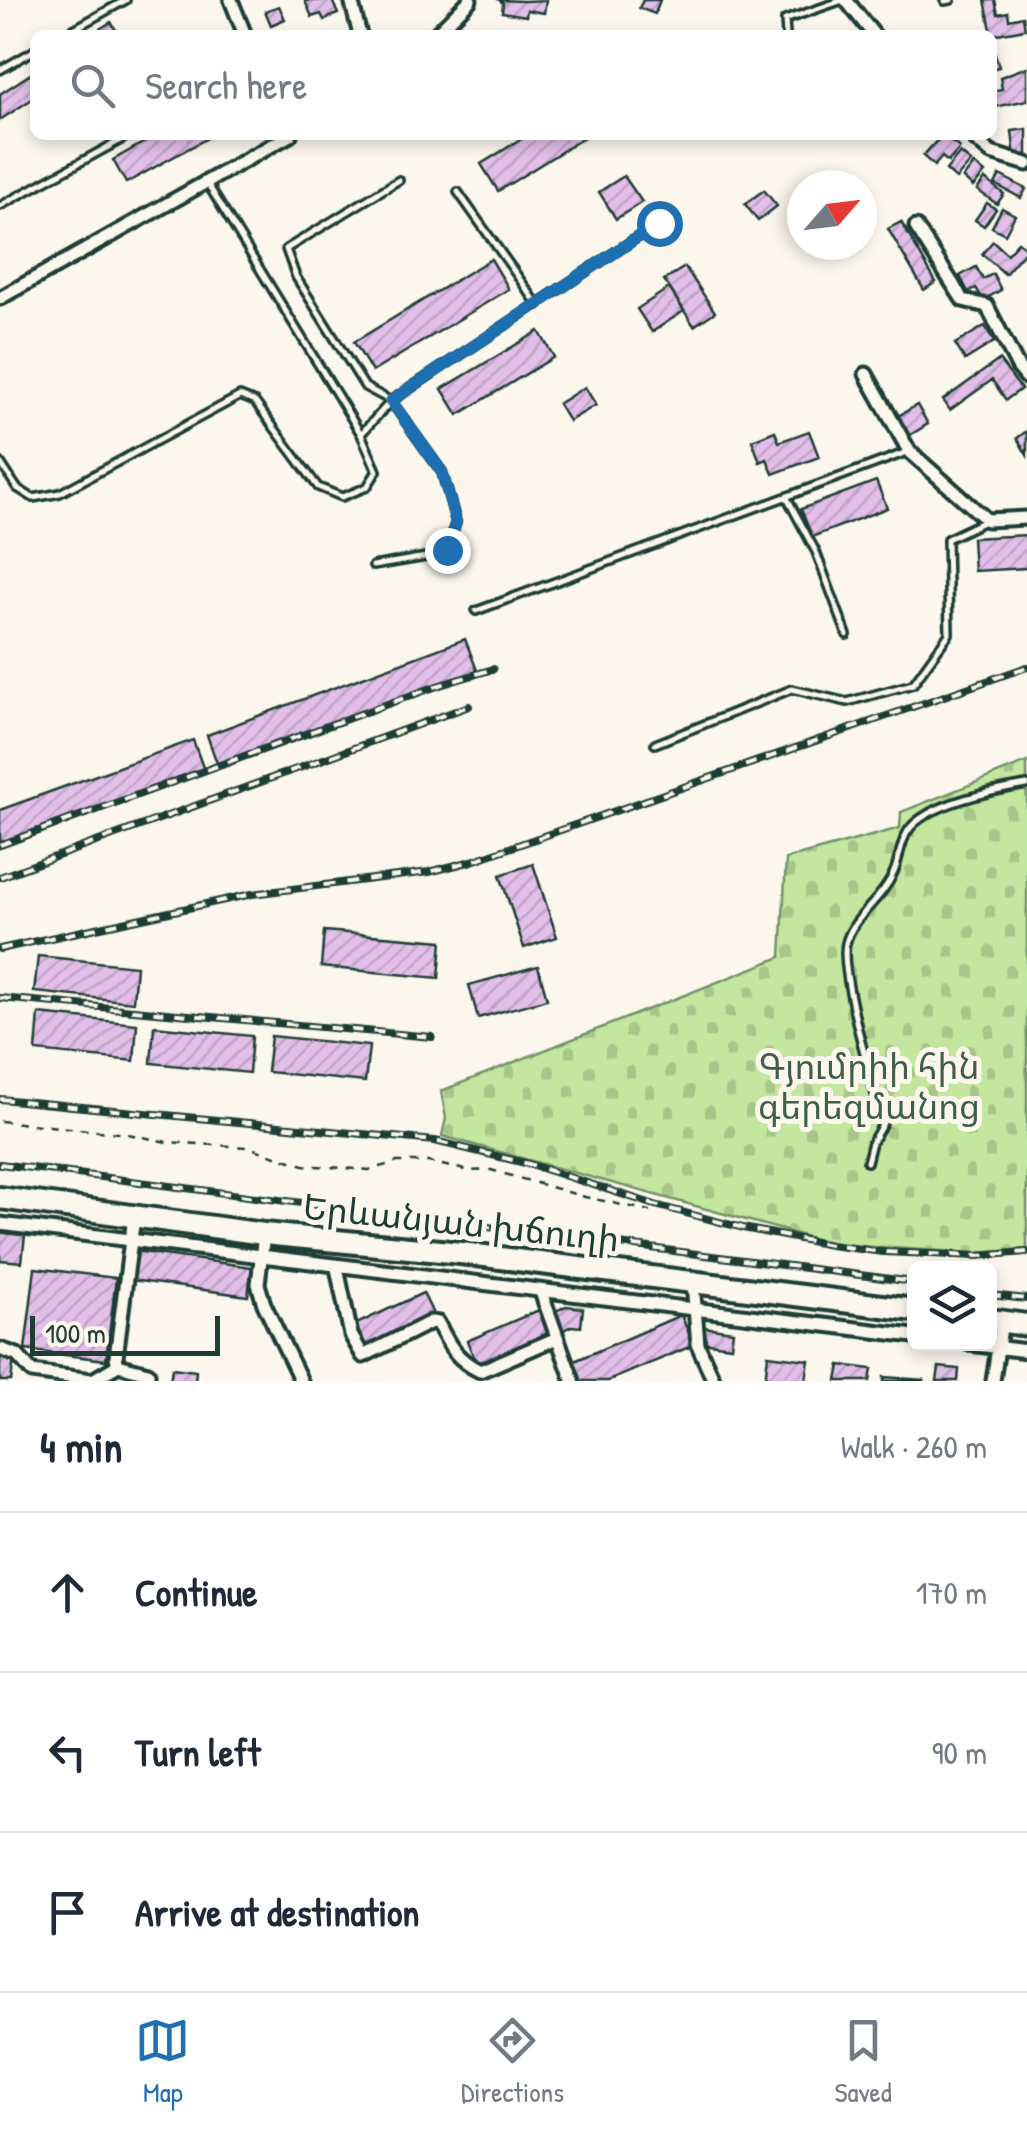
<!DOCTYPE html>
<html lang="en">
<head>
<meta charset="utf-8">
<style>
	:root { --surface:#fff; --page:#f2f2f3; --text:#1f2937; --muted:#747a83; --line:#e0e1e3; --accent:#1f6fb2 }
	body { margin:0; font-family:"Patrick Hand","Noto Sans Armenian",sans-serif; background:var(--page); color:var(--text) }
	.controls { position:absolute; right:30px; bottom:30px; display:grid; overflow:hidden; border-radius:15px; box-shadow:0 5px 15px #0003 }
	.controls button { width:90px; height:90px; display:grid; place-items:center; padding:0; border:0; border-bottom:2px solid var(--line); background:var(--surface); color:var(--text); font:50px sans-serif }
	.compass { position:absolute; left:787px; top:170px; width:90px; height:90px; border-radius:50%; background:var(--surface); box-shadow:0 5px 15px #0003; rotate:62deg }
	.scale { position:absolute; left:30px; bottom:25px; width:190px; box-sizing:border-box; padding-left:10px; border:5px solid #1f3d34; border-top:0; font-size:28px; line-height:35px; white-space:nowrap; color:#1f3d34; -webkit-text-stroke:8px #fbf7ec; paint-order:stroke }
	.stop { position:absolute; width:30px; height:30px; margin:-22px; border:8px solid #1f6fb2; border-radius:50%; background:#fff }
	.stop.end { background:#1f6fb2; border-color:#fff; box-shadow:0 2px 10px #0008 }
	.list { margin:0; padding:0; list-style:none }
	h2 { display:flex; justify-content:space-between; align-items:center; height:130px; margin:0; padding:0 40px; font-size:42px }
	h2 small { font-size:32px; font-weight:400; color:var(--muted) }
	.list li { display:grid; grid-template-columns:65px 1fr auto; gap:30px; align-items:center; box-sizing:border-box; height:160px; padding:0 40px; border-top:2px solid var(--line) }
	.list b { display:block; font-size:38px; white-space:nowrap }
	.list em { font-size:32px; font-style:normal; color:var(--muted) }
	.icon { flex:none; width:55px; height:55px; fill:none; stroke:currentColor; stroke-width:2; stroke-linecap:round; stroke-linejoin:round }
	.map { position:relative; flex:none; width:1027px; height:1381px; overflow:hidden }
	.search { position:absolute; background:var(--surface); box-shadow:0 5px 15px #0003; left:30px; right:30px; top:30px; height:110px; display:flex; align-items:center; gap:25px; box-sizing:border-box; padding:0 35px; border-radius:15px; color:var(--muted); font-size:38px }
	.sheet { height:610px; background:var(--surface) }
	nav { display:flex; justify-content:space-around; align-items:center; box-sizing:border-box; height:140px; border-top:2px solid var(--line); background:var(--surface); font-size:28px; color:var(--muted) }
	nav a { display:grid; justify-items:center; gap:5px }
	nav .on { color:var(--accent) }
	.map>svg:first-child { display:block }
	.cemetery { fill:url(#cemetery-stones); stroke:#72926a; stroke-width:2.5 }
	.building { fill:url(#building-hatch); stroke:#1f3d34; stroke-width:2.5 }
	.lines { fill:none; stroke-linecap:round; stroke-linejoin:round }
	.lane-casing { stroke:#1f3d34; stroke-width:12 }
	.street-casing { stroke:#1f3d34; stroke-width:19 }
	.highway-casing { stroke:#1f3d34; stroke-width:28 }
	.path { stroke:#1f3d34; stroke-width:2.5; stroke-dasharray:8 8; stroke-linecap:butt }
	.lane { stroke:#fbf7ec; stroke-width:5 }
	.street { stroke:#fbf7ec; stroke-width:11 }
	.highway { stroke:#fbf7ec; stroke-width:20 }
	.rail-casing { stroke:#1f3d34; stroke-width:8 }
	.rail { stroke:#fbf7ec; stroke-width:4; stroke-dasharray:11; stroke-linecap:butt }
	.route { stroke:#1f6fb2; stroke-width:12 }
	.labels { text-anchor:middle; stroke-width:10; stroke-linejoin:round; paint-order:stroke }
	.park-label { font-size:35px; fill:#405f49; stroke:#fbf7ec }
	.street-label { font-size:35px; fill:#1f3d34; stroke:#fbf7ec }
</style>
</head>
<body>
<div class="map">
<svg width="1027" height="1381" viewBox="0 0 1027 1381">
	<defs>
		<pattern id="cemetery-stones" width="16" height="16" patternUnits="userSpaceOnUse" patternTransform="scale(2.5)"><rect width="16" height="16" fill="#c5e69f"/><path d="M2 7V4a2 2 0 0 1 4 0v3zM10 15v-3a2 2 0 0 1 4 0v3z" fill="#a9c68a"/></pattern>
		<pattern id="building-hatch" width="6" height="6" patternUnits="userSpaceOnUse" patternTransform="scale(2.5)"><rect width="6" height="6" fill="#e2bee9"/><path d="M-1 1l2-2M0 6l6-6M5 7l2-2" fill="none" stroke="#c1a4c8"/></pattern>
	</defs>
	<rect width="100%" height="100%" fill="#fbf7ec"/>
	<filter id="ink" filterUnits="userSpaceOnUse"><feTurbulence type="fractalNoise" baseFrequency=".01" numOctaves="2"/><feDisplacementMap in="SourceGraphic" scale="20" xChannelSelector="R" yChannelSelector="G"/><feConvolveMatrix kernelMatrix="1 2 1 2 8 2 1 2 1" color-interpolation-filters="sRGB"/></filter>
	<g filter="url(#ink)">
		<path class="cemetery" d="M1027,762v487l-50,4 -140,-8 -395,-109 4,-18 -5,-27 340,-134 5,-98 114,-31 1,-16z"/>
		<g class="building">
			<path d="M332,0l6,14 -14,6 -3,-6 -9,3 -7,-16z"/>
			<path d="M499,0l25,1 22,-1 -2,13 -17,-3 -1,6 -24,-4 1,-9z"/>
			<path d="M643,0h17l-5,14 -16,-6z"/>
			<path d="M985,0h10l3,14 10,-2 1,7 14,-3 2,13 -33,6z"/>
			<path d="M279,6l6,13 -14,6 -6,-14z"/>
			<path d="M111,22l8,13h-29z"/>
			<path d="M992,43l7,24 -7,2z"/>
			<path d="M1027,67v33l-32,7 -3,-16 10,-2 -2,-12z"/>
			<path d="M35,71v26l-35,23v-26z"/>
			<path d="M1027,129v28l-12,1 -3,-27z"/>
			<path d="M157,135h56l-87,48 -13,-23z"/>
			<path d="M528,135h60l-90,56 -17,-27z"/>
			<path d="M942,135l18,13 -12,14 -6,-5 -8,9 -11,-10z"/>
			<path d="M960,153l11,9 -15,17 -10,-9z"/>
			<path d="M974,164l11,9 -12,14 -10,-9z"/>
			<path d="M1000,175l26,14 -5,9 -26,-14z"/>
			<path d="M624,176l18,26 -26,17 -17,-27z"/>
			<path d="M985,179l19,15 -7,10 -20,-14z"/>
			<path d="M764,190l13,16 -19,15 -13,-17z"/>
			<path d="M987,203l9,6 -12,17 -9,-6z"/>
			<path d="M1002,208l13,7 -10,19 -13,-7z"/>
			<path d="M901,222l35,60 -12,8 -36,-61z"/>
			<path d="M993,241l14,13 11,-12 9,7 -22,25 -23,-20z"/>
			<path d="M491,259l18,30 -137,83 -18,-30z"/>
			<path d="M685,267l30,45 -21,14 -30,-46z"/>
			<path d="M976,267l7,12 10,-5 8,16 -18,10 -7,-12 -8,4 -8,-16z"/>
			<path d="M669,288l15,23 -32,21 -15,-23z"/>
			<path d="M985,326l9,16 -29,18 -10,-16z"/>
			<path d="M539,331l15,26 -96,58 -16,-26z"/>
			<path d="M999,360l22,29 -15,11 -14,-20 -42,30 -7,-10z"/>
			<path d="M585,387l11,18 -27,16 -11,-17z"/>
			<path d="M917,405l11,19 -21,13 -12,-19z"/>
			<path d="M775,431l4,11 30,-11 10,26 -46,17 -6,-15 -7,3 -8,-22z"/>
			<path d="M1027,431v24l-10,-17z"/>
			<path d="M876,481l11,27 -75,29 -11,-28z"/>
			<path d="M1027,535v33l-53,3 -2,-33z"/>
			<path d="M465,639l13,34 -259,96 -12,-34z"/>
			<path d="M193,740l12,33 -205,75v-38z"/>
			<path d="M533,864l24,73 -33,11 -24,-73z"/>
			<path d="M324,931l118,10 -3,37 -118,-11z"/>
			<path d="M38,956l98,10 -3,36 -99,-10z"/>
			<path d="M538,966l9,33 -69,19 -9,-33z"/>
			<path d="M39,1014l98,10 -3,37 -98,-10z"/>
			<path d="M154,1026l98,10 -3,37 -98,-10z"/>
			<path d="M271,1036l98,10 -4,36 -98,-10z"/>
			<path d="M0,1232l25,3 -3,27 -22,-2z"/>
			<path d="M135,1251l117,16 -4,29 -117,-16z"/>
			<path d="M35,1268l81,10 -10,82 -81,-10z"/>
			<path d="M423,1293l11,23 -72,33 -10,-23z"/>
			<path d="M566,1306l17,2 -2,19 -10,-1 -9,5 -10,-18z"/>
			<path d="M539,1310l10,24 -72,31 -10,-24z"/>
			<path d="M681,1315l13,30 -86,36h-28l-8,-19z"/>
			<path d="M704,1327l29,4 -2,15 -30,-4z"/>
			<path d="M768,1355l41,5 -3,21h-41z"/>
			<path d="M0,1358l14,1 -3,22h-11z"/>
			<path d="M840,1365l32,4 -2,12h-33z"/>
			<path d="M939,1367l20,2 -1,12h-21z"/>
			<path d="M172,1368l24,3 -1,10h-25z"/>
			<path d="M884,1377l40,3v1h-40z"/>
		</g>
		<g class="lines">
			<g class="lane-casing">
				<g id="lane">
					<path d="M945,1l6,-1"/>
					<path d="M63,35l63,-35"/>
					<path d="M786,35l-1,-15 58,-20"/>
					<path d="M0,70l35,-20"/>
					<path d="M207,183l154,251 30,-33 268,-178"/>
					<path d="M458,192l80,113"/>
					<path d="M0,206l130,-71"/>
					<path d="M0,462l17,26 16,10 27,-5 180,-97 15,6 63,85 24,10 25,-10 10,-16 -16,-37"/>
					<path d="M787,498l29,54 31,83"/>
					<path d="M373,566l59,-10 15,-7 9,-27 -14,-50 -51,-71 -26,-14 -69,-110 -10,-28 113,-69"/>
					<path d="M476,611l431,-159"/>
					<path d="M655,744l137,-55 55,13 66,-18 36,-50 -2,-95 38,-18"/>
					<path d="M867,1162l5,-20 11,-19c-9,-34 -44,-151 -37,-180 7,-27 36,-43 47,-69 7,-14 6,-29 15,-43 17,-27 89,-41 119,-46"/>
				</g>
			</g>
			<g class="street-casing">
				<g id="street">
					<path d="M231,0l14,35"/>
					<path d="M351,0l9,35"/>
					<path d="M846,0l28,35"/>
					<path d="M435,35l35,-35"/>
					<path d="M970,135l21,18 36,11"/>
					<path d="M916,227l47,73 24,6 31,61 9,11"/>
					<path d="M0,298l290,-163"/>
					<path d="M866,374l43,77 78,69 40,-2"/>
					<path d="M134,1217l-18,140 2,8 30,8v8"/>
					<path d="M0,1224l914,112"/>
					<path d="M264,1234l-6,50 6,20 37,77"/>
					<path d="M337,1268l14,67 12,21 68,-34 7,1c11,23 19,37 42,48l77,-33"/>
					<path d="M693,1282l5,63 16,36"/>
					<path d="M541,1292l32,89"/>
					<path d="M969,1344l58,7"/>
					<path d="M0,1349l17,6 15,17 59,8"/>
					<path d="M91,1381l27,-16"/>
					<path d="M993,1381l9,-60"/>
				</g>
			</g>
			<g class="highway-casing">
				<g id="highway">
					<path d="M0,1198l264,36 197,19 453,57"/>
					<path d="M990,1320l37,5"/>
				</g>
			</g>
			<path class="path" d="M0,1121l128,13 39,8 81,5 56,18 65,5 28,-8h31l42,9 21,-1 94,27 65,14"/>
			<use href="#lane" class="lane"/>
			<use href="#street" class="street"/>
			<use href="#highway" class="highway"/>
			<g class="rail-casing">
				<g id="rail">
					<path d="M0,845l437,-159 56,-17"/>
					<path d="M0,877l469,-171"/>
					<path d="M0,949l252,-55 177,-22 43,-11 555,-194"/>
					<path d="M0,998l432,39"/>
					<path d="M0,1099l435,42 94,23 126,41 88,23 87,17 53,7 94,4 50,-4"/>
					<path d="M0,1164l914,118"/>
					<path d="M990,1295l37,4"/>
				</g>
			</g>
			<use href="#rail" class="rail"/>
		</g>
	</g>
	<g class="lines" filter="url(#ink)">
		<path class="route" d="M447,550l9,-28 -14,-50 -51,-71 268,-178"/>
	</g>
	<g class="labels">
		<g class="park-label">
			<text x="869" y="1079">Գյումրիի հին<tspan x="869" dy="40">գերեզմանոց</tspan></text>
		</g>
		<g class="street-label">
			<text transform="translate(461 1223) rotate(6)" y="12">Երևանյան խճուղի</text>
		</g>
	</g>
</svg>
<div class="controls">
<button><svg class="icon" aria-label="layers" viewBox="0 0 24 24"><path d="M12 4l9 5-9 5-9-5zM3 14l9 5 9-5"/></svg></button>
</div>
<svg class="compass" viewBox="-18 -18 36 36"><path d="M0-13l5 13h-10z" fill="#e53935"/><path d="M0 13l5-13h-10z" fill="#747a83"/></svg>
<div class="scale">100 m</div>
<div class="stop" style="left:659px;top:223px"></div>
<div class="stop end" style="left:447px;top:550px"></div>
<div class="search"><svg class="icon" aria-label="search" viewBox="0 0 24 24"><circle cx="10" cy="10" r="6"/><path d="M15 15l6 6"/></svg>Search here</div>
</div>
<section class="sheet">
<h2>4 min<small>Walk · 260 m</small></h2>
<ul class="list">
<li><svg class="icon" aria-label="ahead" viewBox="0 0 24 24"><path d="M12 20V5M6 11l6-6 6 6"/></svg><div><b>Continue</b></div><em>170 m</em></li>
<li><svg class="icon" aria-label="left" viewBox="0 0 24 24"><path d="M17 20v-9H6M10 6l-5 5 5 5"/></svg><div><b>Turn left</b></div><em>90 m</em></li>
<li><svg class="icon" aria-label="arrive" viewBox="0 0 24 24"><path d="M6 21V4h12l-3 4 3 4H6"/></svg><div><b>Arrive at destination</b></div></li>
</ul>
</section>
<nav>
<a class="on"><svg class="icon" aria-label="map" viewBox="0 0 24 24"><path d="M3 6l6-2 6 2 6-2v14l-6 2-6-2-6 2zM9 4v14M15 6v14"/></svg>Map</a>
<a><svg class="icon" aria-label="directions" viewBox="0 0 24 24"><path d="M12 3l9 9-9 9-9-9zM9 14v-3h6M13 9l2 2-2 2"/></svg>Directions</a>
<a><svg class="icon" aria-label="saved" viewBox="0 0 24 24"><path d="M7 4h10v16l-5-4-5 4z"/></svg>Saved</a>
</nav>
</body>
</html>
